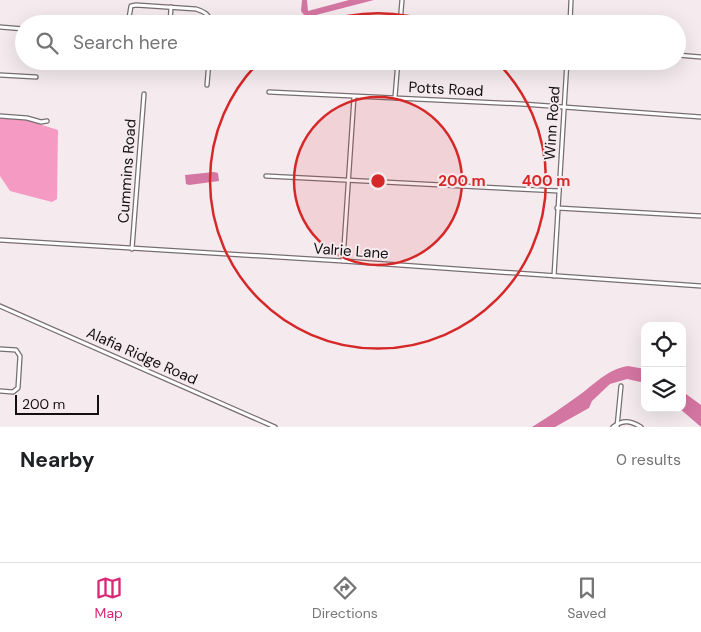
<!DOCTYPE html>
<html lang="en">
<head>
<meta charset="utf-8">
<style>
	:root { --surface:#fff; --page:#f2f2f2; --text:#202124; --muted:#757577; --line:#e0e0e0; --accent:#db2777 }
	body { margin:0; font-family:"DM Sans",sans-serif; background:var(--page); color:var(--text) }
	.controls { position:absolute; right:15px; bottom:15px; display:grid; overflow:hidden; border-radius:10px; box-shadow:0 5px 20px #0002 }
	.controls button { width:45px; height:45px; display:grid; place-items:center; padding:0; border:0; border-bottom:1px solid var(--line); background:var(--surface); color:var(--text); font:25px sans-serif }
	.scale { position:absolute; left:15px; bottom:12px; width:84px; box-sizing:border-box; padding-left:5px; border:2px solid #141012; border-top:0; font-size:14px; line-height:18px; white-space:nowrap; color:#141012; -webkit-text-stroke:4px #f5ebef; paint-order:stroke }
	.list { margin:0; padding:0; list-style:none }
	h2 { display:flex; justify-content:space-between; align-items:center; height:65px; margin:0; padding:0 20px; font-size:21px }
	h2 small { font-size:16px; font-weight:400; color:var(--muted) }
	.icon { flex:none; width:28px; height:28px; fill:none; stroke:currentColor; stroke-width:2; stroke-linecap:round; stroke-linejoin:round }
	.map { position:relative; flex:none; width:701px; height:427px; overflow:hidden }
	.search { position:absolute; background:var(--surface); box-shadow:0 5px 20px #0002; left:15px; right:15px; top:15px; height:55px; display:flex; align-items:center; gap:12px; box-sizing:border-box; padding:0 18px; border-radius:28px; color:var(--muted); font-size:19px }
	.sheet { height:135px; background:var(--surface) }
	nav { display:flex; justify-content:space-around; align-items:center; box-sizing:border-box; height:70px; border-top:1px solid var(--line); background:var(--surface); font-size:14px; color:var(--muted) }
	nav a { display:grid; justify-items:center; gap:2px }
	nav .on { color:var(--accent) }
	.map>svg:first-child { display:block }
	.green { fill:#f59ac3 }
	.water { fill:#d476a2 }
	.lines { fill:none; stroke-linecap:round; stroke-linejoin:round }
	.minor-casing { stroke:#776e72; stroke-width:5.5 }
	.minor { stroke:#fff; stroke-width:3 }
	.ring { fill:none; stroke:#d62828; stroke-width:2.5 }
	.labels { text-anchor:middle; stroke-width:4; stroke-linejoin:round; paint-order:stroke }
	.street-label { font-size:15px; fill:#141012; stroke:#f5ebef }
	.centre { fill:#d62828; stroke:#f5ebef; stroke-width:2.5 }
	.ring-label { font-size:15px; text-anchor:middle; font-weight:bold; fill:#d62828; stroke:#f5ebef; stroke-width:4; stroke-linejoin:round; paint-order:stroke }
</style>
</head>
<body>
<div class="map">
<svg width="701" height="427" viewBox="0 0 701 427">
	<rect width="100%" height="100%" fill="#f5ebef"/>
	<path class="green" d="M0,118l26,2 32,10 -1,69 -5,3 -42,-11 -10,-15z"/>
	<g class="water">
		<path d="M302,0h5l1,11 41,-11h25l-58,15h-12l-3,-4z"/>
		<path d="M214,172l4,1 1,8 -30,4 -3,-1 -1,-9z"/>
		<path d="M628,366l17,3v14l-18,-4 -17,5 -18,17 -3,7 -34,19h-23c16,-10 31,-20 46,-31 16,-11 29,-27 50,-30z"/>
		<path d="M682,391l19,14v22l-22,-19h3z"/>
	</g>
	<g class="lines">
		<g class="minor-casing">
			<g id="minor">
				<path d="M128,24l3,-18 5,-1 60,4c9,3 13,5 15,15"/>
				<path d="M170,24l1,-17"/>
				<path d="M400,24l2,-24"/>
				<path d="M570,24l1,-24"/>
				<path d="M0,27l24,2"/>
				<path d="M677,55l24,2"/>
				<path d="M167,63v-2"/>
				<path d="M0,75l36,2"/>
				<path d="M207,85l2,-24"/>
				<path d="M269,92l253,12 179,13"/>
				<path d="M395,97l3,-36"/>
				<path d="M0,116l27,2 14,4 6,-1"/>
				<path d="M266,176l293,15"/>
				<path d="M557,208l144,8"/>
				<path d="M0,240l343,21 358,25"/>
				<path d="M132,249l12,-155"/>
				<path d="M343,261l11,-164"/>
				<path d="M554,276l13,-215"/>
				<path d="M0,306l275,121"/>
				<path d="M0,349l16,1 4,6 -2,32 -5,4 -13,-1"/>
				<path d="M613,427c10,-8 18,-6 28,0"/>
				<path d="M617,427l4,-41"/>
			</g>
		</g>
		<use href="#minor" class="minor"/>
	</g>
	<circle cx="378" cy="181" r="84" fill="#d62828" fill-opacity=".12"/>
	<g class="ring">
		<circle cx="378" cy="181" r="84"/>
		<path d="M319 24A168 168 0 0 1 437 24M497 62A168 168 0 1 1 259 62"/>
	</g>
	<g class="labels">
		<g class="street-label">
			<text transform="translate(446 89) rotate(3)" y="5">Potts Road</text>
			<text transform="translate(552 123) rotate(-86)" y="5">Winn Road</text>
			<text transform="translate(127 171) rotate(-86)" y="5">Cummins Road</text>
			<text transform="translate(351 251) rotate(4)" y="5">Valrie Lane</text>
			<text transform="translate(142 356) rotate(24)" y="5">Alafia Ridge Road</text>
		</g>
	</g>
	<circle cx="378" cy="181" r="8" class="centre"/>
	<g class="ring-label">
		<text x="462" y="186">200 m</text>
		<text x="546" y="186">400 m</text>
	</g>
</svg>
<div class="controls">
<button><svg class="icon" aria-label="locate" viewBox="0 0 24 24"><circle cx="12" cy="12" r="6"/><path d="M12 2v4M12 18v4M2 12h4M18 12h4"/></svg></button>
<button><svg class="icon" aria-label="layers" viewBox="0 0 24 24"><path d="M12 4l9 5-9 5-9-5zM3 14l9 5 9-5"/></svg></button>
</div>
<div class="scale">200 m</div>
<div class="search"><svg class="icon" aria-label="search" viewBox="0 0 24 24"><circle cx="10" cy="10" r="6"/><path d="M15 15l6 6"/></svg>Search here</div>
</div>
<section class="sheet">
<h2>Nearby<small>0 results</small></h2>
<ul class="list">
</ul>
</section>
<nav>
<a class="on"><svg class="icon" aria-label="map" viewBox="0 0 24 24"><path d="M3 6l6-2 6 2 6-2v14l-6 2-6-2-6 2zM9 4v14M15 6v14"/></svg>Map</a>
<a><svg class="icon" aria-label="directions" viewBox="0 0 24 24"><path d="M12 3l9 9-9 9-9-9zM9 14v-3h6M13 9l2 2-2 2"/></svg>Directions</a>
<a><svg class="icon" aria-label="saved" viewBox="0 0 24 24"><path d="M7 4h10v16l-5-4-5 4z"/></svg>Saved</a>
</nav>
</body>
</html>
